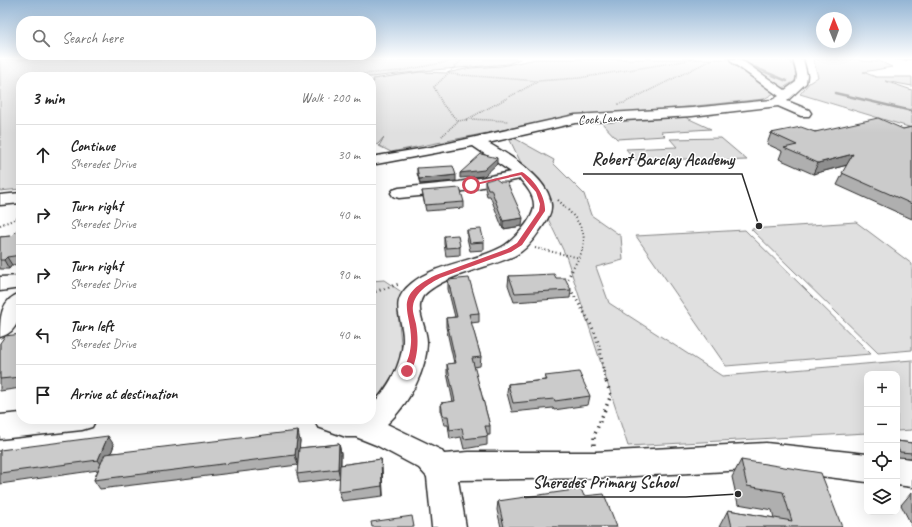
<!DOCTYPE html>
<html lang="en">
<head>
<meta charset="utf-8">
<style>
	:root { --surface:#fff; --page:#f2f2f2; --text:#222; --muted:#767676; --line:#e0e0e0 }
	body { margin:0; font-family:Caveat,sans-serif; background:var(--page); color:var(--text) }
	.controls { position:absolute; right:12px; bottom:12px; display:grid; overflow:hidden; border-radius:8px; box-shadow:0 4px 16px #0002 }
	.controls button { width:36px; height:36px; display:grid; place-items:center; padding:0; border:0; border-bottom:1px solid var(--line); background:var(--surface); color:var(--text); font:20px sans-serif }
	.compass { position:absolute; left:816px; top:12px; width:36px; height:36px; border-radius:50%; background:var(--surface); box-shadow:0 4px 16px #0002; rotate:359deg }
	.stop { position:absolute; width:12px; height:12px; margin:-9px; border:3px solid #d1495b; border-radius:50%; background:#fff }
	.stop.end { background:#d1495b; border-color:#fff; box-shadow:0 1px 4px #0008 }
	.list { margin:0; padding:0; list-style:none }
	h2 { display:flex; justify-content:space-between; align-items:center; height:52px; margin:0; padding:0 16px; font-size:17px }
	h2 small { font-size:13px; font-weight:400; color:var(--muted) }
	.list li { display:grid; grid-template-columns:26px 1fr auto; gap:12px; align-items:center; box-sizing:border-box; height:60px; padding:0 16px; border-top:1px solid var(--line) }
	.list b { display:block; font-size:15px; white-space:nowrap }
	.list p { margin:0; font-size:13px; white-space:nowrap; color:var(--muted) }
	.list em { font-size:13px; font-style:normal; color:var(--muted) }
	.icon { flex:none; width:22px; height:22px; fill:none; stroke:currentColor; stroke-width:2; stroke-linecap:round; stroke-linejoin:round }
	.map { position:relative; flex:none; width:912px; height:527px; overflow:hidden }
	.search { position:absolute; background:var(--surface); box-shadow:0 4px 16px #0002; left:16px; top:16px; width:360px; height:44px; display:flex; align-items:center; gap:10px; box-sizing:border-box; padding:0 14px; border-radius:16px; color:var(--muted); font-size:15px }
	.panel { position:absolute; background:var(--surface); box-shadow:0 4px 16px #0002; left:16px; top:72px; width:360px; height:352px; border-radius:16px }
	.map>svg:first-child { display:block }
	.green { fill:#e0e0e0; stroke:#868686 }
	.lines { fill:none; stroke-linecap:round; stroke-linejoin:round }
	.stream { stroke:#7e7e7e; stroke-width:2.5 }
	.minor-casing { stroke:#2b2b2b; stroke-width:3 }
	.path-far3 { stroke:#2b2b2b; stroke-width:1.5; stroke-dasharray:0.5 1.5; stroke-linecap:butt }
	.path-far2 { stroke:#2b2b2b; stroke-width:2; stroke-dasharray:1 2.5; stroke-linecap:butt }
	.path-far1 { stroke:#2b2b2b; stroke-width:3; stroke-dasharray:1 3.5; stroke-linecap:butt }
	.path { stroke:#2b2b2b; stroke-width:3.5; stroke-dasharray:1.5 4.5; stroke-linecap:butt }
	.minor { fill:#fff; fill-rule:evenodd }
	.wall { fill:#afafaf; stroke:#2b2b2b }
	.shaded-wall { fill:#8e8e8e; stroke:#2b2b2b }
	.building { fill:#cbcbcb; stroke:#2b2b2b }
	.route { fill:#d1495b }
	.labels { text-anchor:middle; stroke-width:3; stroke-linejoin:round; paint-order:stroke }
	.far-street-label { font-size:13px; fill:#2b2b2b; stroke:#fff }
	.leader { fill:none; stroke:#2b2b2b; stroke-width:1.5 }
	.callout-dot { fill:#2b2b2b; stroke:#fff; stroke-width:1.5 }
	.callout-label { font-size:17px; text-anchor:middle; font-weight:bold; fill:#2b2b2b; stroke:#fff; stroke-width:3; stroke-linejoin:round; paint-order:stroke }
</style>
</head>
<body>
<div class="map">
<svg width="912" height="527" viewBox="0 0 912 527">
	<rect width="100%" height="100%" fill="#fff"/>
	<filter id="ink" filterUnits="userSpaceOnUse"><feTurbulence type="fractalNoise" baseFrequency=".025" numOctaves="2"/><feDisplacementMap in="SourceGraphic" scale="8" xChannelSelector="R" yChannelSelector="G"/><feConvolveMatrix kernelMatrix="1 2 1 2 8 2 1 2 1" color-interpolation-filters="sRGB"/></filter>
	<g filter="url(#ink)">
		<g class="green">
			<path d="M0,59h520l-12,5 -75,6 -62,7h-350v112l-21,2z"/>
			<path d="M536,59h252c5,7 11,12 7,22l-31,18 -216,22 -157,31 -12,-6 5,-9 -6,7 -7,4v-67l3,1 -1,-3 47,-7 27,1 23,-5 32,-2z"/>
			<path d="M813,59h44l5,2 16,1 -1,-2 15,7 -29,5 13,5h36v9l-27,-5 27,9v38l-112,-34 9,-11 9,-6z"/>
			<path d="M685,117l26,12 -50,3 4,4 -48,3 -17,-18z"/>
			<path d="M507,134l47,26 -1,3 31,31 7,21 30,21 2,24 -27,7 13,36 113,73 190,-16v70l-15,1v-57h-30v59l-239,13 -62,-190z"/>
			<path d="M721,138l26,22 -55,2 -3,-3 -54,1 -9,-11 51,-2 -7,-8z"/>
			<path d="M856,222l56,42v86l-34,3 -127,-124z"/>
			<path d="M745,230l126,124 -145,12 -90,-130z"/>
			<path d="M384,280l19,13 -4,9 -1,11 4,40 -4,14 -27,40v-126z"/>
		</g>
		<g class="lines">
			<g class="stream">
				<path d="M742,62l45,19"/>
				<path d="M835,93l77,18"/>
			</g>
			<g class="minor-casing">
				<g id="minor">
					<path d="M730,59h10l45,31 11,-8 1,-7 -4,-16h10l4,16 -1,8 -19,18 22,9 2,3 -2,3h-8l-23,-10 -86,10 -117,7 -87,20c20,11 62,36 63,62 1,9 -6,18 -11,25 -6,9 -15,21 -26,26 -28,13 -69,18 -91,40 -9,14 4,31 4,46 0,28 -19,63 -40,82l54,26 3,4 25,-2h127l170,-9 101,11v28l-101,-13 -170,9 -138,2 8,47h-34l-5,-50 -8,-9 -43,-23 -20,-8h-10l-28,-10 -4,-8h57v-14c17,-15 31,-41 32,-64 1,-24 -16,-38 9,-58 25,-20 62,-21 90,-36 11,-6 33,-29 32,-42 0,-10 -8,-19 -14,-26l-61,13 -60,6 -6,-2 -2,-3 2,-3 6,-2 60,-6 52,-10 -38,-26 -102,19v-8l60,-10 144,-32 117,-7 80,-8 7,-4 -46,-33z"/>
					<path d="M21,193v10l-21,2v-10z"/>
					<path d="M21,276v12l-21,3v-14z"/>
					<path d="M21,293c0,18 0,38 -21,44 0,-18 0,-38 21,-44z"/>
					<path d="M21,413v6h75l-4,8 -10,3 -82,9v-24z"/>
					<path d="M897,457l15,2v28l-15,-2z"/>
				</g>
			</g>
			<g class="path-far3">
				<path d="M449,74l89,7 41,-3 117,-19"/>
				<path d="M322,77l78,-6 63,-12"/>
				<path d="M618,104l6,-1 89,-44"/>
				<path d="M466,120l71,-38"/>
				<path d="M458,121l-15,-16 -9,-18 28,-27"/>
				<path d="M442,136l16,-15 12,-2 38,2"/>
			</g>
			<g class="path-far2">
				<path d="M558,200c25,24 36,38 14,69"/>
				<path d="M0,225l21,-8"/>
				<path d="M535,248l45,10"/>
			</g>
			<g class="path-far1">
				<path d="M566,283l7,-15"/>
				<path d="M570,289c10,17 22,34 28,53 4,13 4,27 8,40"/>
				<path d="M371,293l28,-9"/>
			</g>
			<path class="path" d="M594,445v-9l17,-41 -5,-14"/>
			<use href="#minor" class="minor"/>
		</g>
		<g class="wall">
			<path d="M894,59h18l-8,1z"/>
			<path d="M912,127v92l-75,-34 10,-20 -34,9 -34,-15 3,-8 -15,-7 4,-11 132,-4z"/>
			<path d="M417,168l39,13 -36,3 -3,-11z"/>
			<path d="M485,181l37,45 -19,3 -13,-33h-3l-2,-8z"/>
			<path d="M422,191l42,11v6l-38,3 -3,-14z"/>
			<path d="M21,226v38l-9,1 -3,4h-9v-32l11,-1z"/>
			<path d="M467,230l17,12v8l-14,1 -3,-13z"/>
			<path d="M444,236l16,11v8l-14,1 -2,-12z"/>
			<path d="M509,276l47,2 15,12 -1,8 -56,4 -6,-17z"/>
			<path d="M448,280l31,33v9l-8,1 10,34 -1,9 -6,1 16,59v9h-3v10l-23,4 -3,-12 -11,2 -2,-14h-4l-3,-12v-10l12,-1 -6,-29v-9l7,-1 -8,-36v-9l9,-1 -7,-28z"/>
			<path d="M21,334v54l-21,3v-48z"/>
			<path d="M545,376l45,20 -2,9 -34,5 -1,-2 -41,4 -5,-19 1,-9 37,-4z"/>
			<path d="M300,441l-1,7 40,-4 2,9v12l40,-6 1,10 1,27 -41,5 -3,-9 1,-14 -41,5 -2,-9 1,-9 -198,24 -6,-9 4,-10 -98,14v-34l114,-5 -3,8z"/>
			<path d="M897,441l15,2v15l-15,-1z"/>
			<path d="M741,460l101,67h-123l9,-17 46,8 -2,-8 -34,-6 -6,-27z"/>
			<path d="M912,492v34l-11,-21z"/>
			<path d="M584,496l33,31h-116l-4,-17 1,-9z"/>
		</g>
		<g class="shaded-wall">
			<path d="M905,59h7l-8,1z"/>
			<path d="M853,154l-6,11 -34,9 5,-11z"/>
			<path d="M497,158v6l-13,12 -24,2v-5z"/>
			<path d="M456,175v6l-36,3 -1,-5z"/>
			<path d="M523,218l-1,8 -19,3v-8z"/>
			<path d="M7,257l5,8 -3,4 -5,-9z"/>
			<path d="M298,431l2,10 -2,24 -3,-10z"/>
			<path d="M108,436l6,9 -9,24 -7,-9z"/>
			<path d="M339,444l2,9 -1,25 -2,-9z"/>
			<path d="M381,459l1,10 1,27 -1,-10z"/>
		</g>
		<g class="building">
			<path d="M878,118l25,11 9,-2v77l-70,-31 11,-19 -35,9 -34,-15 13,-3 -26,-12 30,-6 14,5z"/>
			<path d="M481,154l16,4 -13,12 -24,3z"/>
			<path d="M453,166l3,9 -37,4 -2,-11z"/>
			<path d="M495,178l5,4h7l16,36 -20,3 -12,-32h-3l-3,-8z"/>
			<path d="M460,188l4,14 -39,3 -3,-14z"/>
			<path d="M21,226v29l-14,2 -3,3h-4v-23l11,-1z"/>
			<path d="M481,229l3,13 -14,1 -3,-13z"/>
			<path d="M458,235l2,12 -14,1 -2,-12z"/>
			<path d="M554,274l2,4h9l6,12 -56,3 -6,-17z"/>
			<path d="M469,278l10,35 -10,1 12,43 -9,1 18,68h-5l3,10 -24,3 -2,-11 -12,2 -2,-14h-5l-2,-13 14,-2 -8,-37 9,-1 -10,-45 11,-1 -9,-37z"/>
			<path d="M21,334l-3,5h3v38l-21,2v-36l5,-7z"/>
			<path d="M579,372l11,24 -35,5 -1,-2 -41,4 -5,-19 39,-4 -2,-4z"/>
			<path d="M298,431l-3,24 -201,25 11,-26z"/>
			<path d="M108,436l-10,24 -98,13v-23z"/>
			<path d="M897,441l15,2v10l-12,-1 -3,-5z"/>
			<path d="M339,444l-1,25 -41,5 2,-26z"/>
			<path d="M381,459l1,27 -43,6 1,-27z"/>
			<path d="M741,460l80,13 21,54h-110l-4,-17 64,11 -9,-29 -36,-6z"/>
			<path d="M581,489l3,7 20,-2 13,33h-113l-6,-26z"/>
			<path d="M412,516l2,11h-42l-1,-5z"/>
		</g>
	</g>
	<linearGradient id="sky" x2="0" y2="1"><stop stop-color="#94b5d4"/><stop offset="0.44" stop-color="#fff"/><stop offset="1" stop-color="#fff" stop-opacity="0"/></linearGradient>
	<rect width="912" height="133" fill="url(#sky)"/>
	<path class="route" d="M522,172c12,7 24,24 23,39l-23,34 -11,7 -71,26c-11,6 -25,14 -27,28 -1,5 2,13 3,18 3,17 2,34 -6,50h-6l-1,-3c2,-6 6,-13 7,-20 7,-37 -24,-52 26,-76l71,-26 10,-6 22,-32 1,-7 -4,-12 -15,-17 -50,11 -3,-1z"/>
	<g class="labels">
		<g class="far-street-label">
			<text transform="translate(600 118) rotate(-4)" y="5">Cock Lane</text>
		</g>
	</g>
	<path class="leader" d="M759 226L742 174H583M738 494L686 497H524"/>
	<g class="callout-dot">
		<circle cx="759" cy="226" r="4"/>
		<circle cx="738" cy="494" r="4"/>
	</g>
	<g class="callout-label">
		<text x="663" y="165">Robert Barclay Academy</text>
		<text x="605" y="488">Sheredes Primary School</text>
	</g>
</svg>
<div class="controls">
<button>+</button>
<button>−</button>
<button><svg class="icon" aria-label="locate" viewBox="0 0 24 24"><circle cx="12" cy="12" r="6"/><path d="M12 2v4M12 18v4M2 12h4M18 12h4"/></svg></button>
<button><svg class="icon" aria-label="layers" viewBox="0 0 24 24"><path d="M12 4l9 5-9 5-9-5zM3 14l9 5 9-5"/></svg></button>
</div>
<svg class="compass" viewBox="-18 -18 36 36"><path d="M0-13l5 13h-10z" fill="#e53935"/><path d="M0 13l5-13h-10z" fill="#767676"/></svg>
<div class="stop" style="left:471px;top:185px"></div>
<div class="stop end" style="left:407px;top:371px"></div>
<div class="search"><svg class="icon" aria-label="search" viewBox="0 0 24 24"><circle cx="10" cy="10" r="6"/><path d="M15 15l6 6"/></svg>Search here</div>
<section class="panel">
<h2>3 min<small>Walk · 200 m</small></h2>
<ul class="list">
<li><svg class="icon" aria-label="ahead" viewBox="0 0 24 24"><path d="M12 20V5M6 11l6-6 6 6"/></svg><div><b>Continue</b><p>Sheredes Drive</p></div><em>30 m</em></li>
<li><svg class="icon" aria-label="right" viewBox="0 0 24 24"><path d="M7 20v-9h11M14 6l5 5-5 5"/></svg><div><b>Turn right</b><p>Sheredes Drive</p></div><em>40 m</em></li>
<li><svg class="icon" aria-label="right" viewBox="0 0 24 24"><path d="M7 20v-9h11M14 6l5 5-5 5"/></svg><div><b>Turn right</b><p>Sheredes Drive</p></div><em>90 m</em></li>
<li><svg class="icon" aria-label="left" viewBox="0 0 24 24"><path d="M17 20v-9H6M10 6l-5 5 5 5"/></svg><div><b>Turn left</b><p>Sheredes Drive</p></div><em>40 m</em></li>
<li><svg class="icon" aria-label="arrive" viewBox="0 0 24 24"><path d="M6 21V4h12l-3 4 3 4H6"/></svg><div><b>Arrive at destination</b></div></li>
</ul>
</section>
</div>
</body>
</html>
